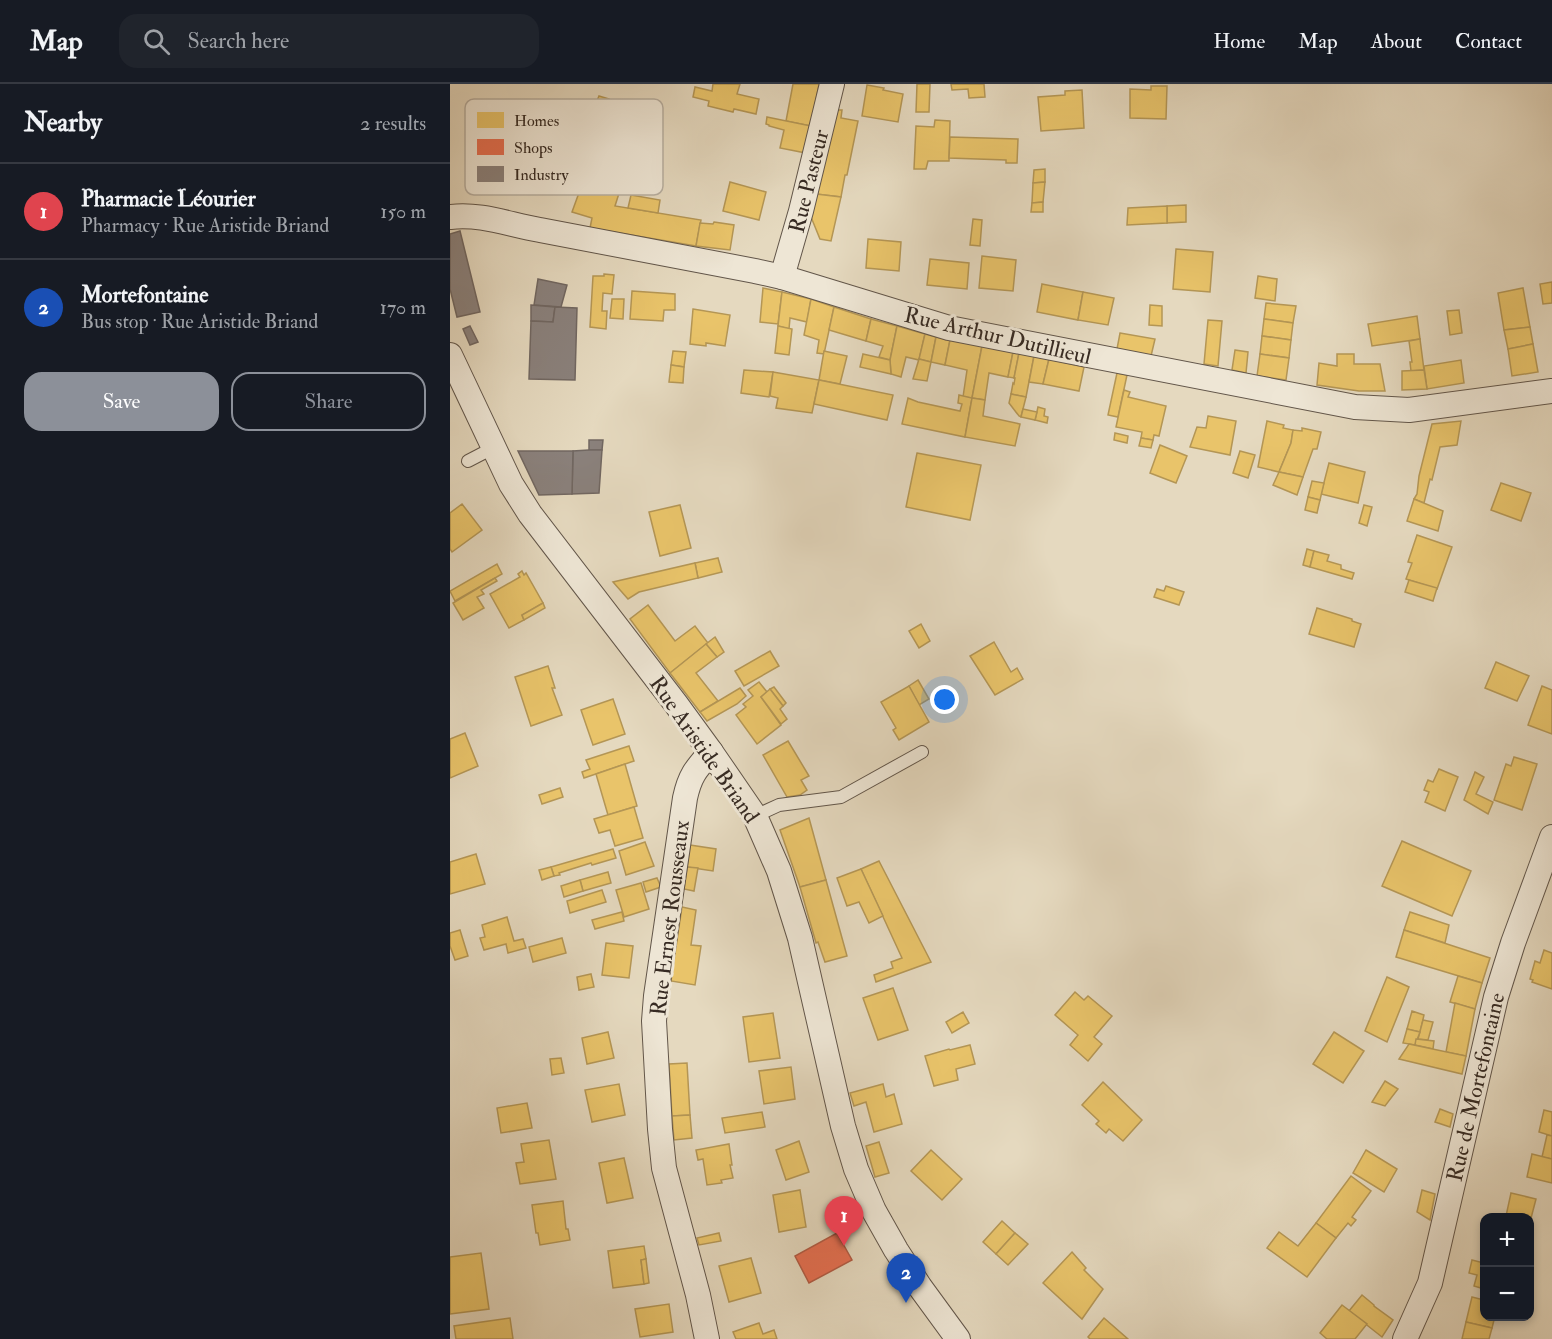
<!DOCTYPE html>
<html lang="en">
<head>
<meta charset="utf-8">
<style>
	:root { --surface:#171b24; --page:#20242c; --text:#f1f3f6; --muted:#9ea1a6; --line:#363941; --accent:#8c9099 }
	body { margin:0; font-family:"IM FELL Double Pica",serif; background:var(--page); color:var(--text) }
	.controls { position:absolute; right:18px; bottom:18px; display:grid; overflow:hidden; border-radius:12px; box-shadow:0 3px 9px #0003 }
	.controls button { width:54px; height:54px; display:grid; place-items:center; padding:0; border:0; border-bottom:2px solid var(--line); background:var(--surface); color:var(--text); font:30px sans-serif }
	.you { position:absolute; left:495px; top:616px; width:21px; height:21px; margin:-15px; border:4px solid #fff; border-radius:50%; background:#1a73e8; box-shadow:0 0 0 9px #1a73e833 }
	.badge { display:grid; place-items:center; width:39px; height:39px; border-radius:50%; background:var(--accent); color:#fff; font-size:20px; font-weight:700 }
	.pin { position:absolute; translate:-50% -50px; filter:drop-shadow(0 2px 3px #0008) }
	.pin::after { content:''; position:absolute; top:32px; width:21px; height:18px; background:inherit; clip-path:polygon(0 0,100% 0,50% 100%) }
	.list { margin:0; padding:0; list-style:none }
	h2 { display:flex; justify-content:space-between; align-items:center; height:78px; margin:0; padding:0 24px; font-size:26px }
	h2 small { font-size:20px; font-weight:400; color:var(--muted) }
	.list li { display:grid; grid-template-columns:39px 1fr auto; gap:18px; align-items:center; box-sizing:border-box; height:96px; padding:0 24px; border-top:2px solid var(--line) }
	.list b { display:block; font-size:22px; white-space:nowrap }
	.list p { margin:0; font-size:20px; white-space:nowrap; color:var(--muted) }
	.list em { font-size:20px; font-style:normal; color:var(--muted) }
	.actions { display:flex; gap:12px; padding:18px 24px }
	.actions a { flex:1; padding:14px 0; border:2px solid var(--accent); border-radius:18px; text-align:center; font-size:21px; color:var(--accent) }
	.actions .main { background:var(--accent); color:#fff }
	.icon { flex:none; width:33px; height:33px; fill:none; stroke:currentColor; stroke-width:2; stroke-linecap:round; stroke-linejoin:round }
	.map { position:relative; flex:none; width:1102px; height:1255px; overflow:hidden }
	header { display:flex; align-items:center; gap:36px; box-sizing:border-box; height:84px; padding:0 30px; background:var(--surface); border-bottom:2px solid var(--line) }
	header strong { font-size:28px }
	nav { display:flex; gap:33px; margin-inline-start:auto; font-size:21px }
	.search { width:420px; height:54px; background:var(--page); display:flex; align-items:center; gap:15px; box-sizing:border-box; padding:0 21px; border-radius:18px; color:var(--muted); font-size:22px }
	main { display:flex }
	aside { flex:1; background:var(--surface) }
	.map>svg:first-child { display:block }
	.homes { fill:#e9c46a; stroke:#b49655; stroke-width:1.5 }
	.shops { fill:#e76f51; stroke:#b25b43; stroke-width:1.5 }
	.industry { fill:#8a817c; stroke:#716761; stroke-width:1.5 }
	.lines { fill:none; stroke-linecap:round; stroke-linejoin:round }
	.lane-casing { stroke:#62564a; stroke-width:14 }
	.street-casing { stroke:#62564a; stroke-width:26 }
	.lane { stroke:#eee6d5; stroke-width:12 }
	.street { stroke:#eee6d5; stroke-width:24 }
	.labels { text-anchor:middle; stroke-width:6; stroke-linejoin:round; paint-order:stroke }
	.street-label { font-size:22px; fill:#372b23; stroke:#eee6d5 }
	.key { fill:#eee6d5; stroke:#b7aea0; stroke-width:1.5 }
	.key-label { font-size:16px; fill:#372b23 }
</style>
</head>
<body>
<header>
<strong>Map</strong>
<div class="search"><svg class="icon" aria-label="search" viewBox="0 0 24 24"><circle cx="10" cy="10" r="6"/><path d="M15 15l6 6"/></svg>Search here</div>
<nav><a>Home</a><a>Map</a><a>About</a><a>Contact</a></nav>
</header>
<main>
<aside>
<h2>Nearby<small>2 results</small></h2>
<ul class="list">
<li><span class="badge" style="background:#e0444e">1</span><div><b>Pharmacie Léourier</b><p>Pharmacy · Rue Aristide Briand</p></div><em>150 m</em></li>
<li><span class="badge" style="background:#1a4fb4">2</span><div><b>Mortefontaine</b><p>Bus stop · Rue Aristide Briand</p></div><em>170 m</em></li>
</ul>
<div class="actions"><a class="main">Save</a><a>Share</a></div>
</aside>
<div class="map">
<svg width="1102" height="1255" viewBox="0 0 1102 1255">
	<rect width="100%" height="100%" fill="#e5d9bf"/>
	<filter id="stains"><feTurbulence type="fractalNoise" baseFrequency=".00333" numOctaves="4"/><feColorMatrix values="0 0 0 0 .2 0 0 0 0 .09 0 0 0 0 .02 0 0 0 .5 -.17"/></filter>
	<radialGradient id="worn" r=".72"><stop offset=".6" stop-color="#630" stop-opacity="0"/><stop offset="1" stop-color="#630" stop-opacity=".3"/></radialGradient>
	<g class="homes">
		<path d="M263,0h27l-3,10 22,5 -3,15 -22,-5 -1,3 -25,-6 1,-5 -16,-4 2,-10 17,4z"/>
		<path d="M343,0h26l-8,42 -25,-5z"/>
		<path d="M467,0h13l-1,28h-13z"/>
		<path d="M501,0h33l1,13 -16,1 -1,-9 -16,1z"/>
		<path d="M417,1l17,3 -1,2 20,4 -5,28 -36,-6z"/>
		<path d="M701,2h16l-1,33 -36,-1v-29l21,1z"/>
		<path d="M632,6l2,38 -43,3 -3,-34 27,-2v-4z"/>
		<path d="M149,12l10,3 -9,25 -11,-4z"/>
		<path d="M387,26h5l-1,8 17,3 -11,54h-2l-4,22 -25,-3z"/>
		<path d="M317,33l44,9 -5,27 -26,-5 4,-18 -15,-4v-1l-3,-1z"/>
		<path d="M485,36l15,1 -1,40h-21l-2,8h-12l2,-43 18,1z"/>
		<path d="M500,53l68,2 -1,24h-11v-3l-57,-2z"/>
		<path d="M595,85v13l-12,1 1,-13z"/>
		<path d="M157,98l14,5 -6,19 86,14 -5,26 -106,-18 2,-10 -20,-6 8,-22 11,3 4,-10 9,4z"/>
		<path d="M280,98l36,10 -7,28 -36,-9z"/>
		<path d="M595,98l-2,20 -11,1 1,-20z"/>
		<path d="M366,110l25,3 -10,44 -11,-2 -9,-22z"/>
		<path d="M181,111l29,5 -2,13 -30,-5z"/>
		<path d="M593,118v10h-12l1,-9z"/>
		<path d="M736,121v17l-19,1v-17z"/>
		<path d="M717,122v17l-40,2 1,-17z"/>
		<path d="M523,135l9,1 -2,26 -10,-1z"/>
		<path d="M264,138l20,3 -4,25 -34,-4 4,-23 13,1z"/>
		<path d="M418,155l33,3 -2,29 -33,-3z"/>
		<path d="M726,165l37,3 -3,40 -37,-3z"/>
		<path d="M532,172l34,4 -3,31 -34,-3z"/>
		<path d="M480,175l39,4 -2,26 -40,-4z"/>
		<path d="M154,190l10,1 -2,19 -9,-1 -1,18h5l-1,18 -16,-2 3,-51h11z"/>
		<path d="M808,192l19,3 -2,22 -20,-3z"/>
		<path d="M1102,198v21l-9,1 -3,-20z"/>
		<path d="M592,200l41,8 -5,28 -41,-8z"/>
		<path d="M313,204l19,4 -4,32 -18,-2z"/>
		<path d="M1073,204l7,39 -26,3 -6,-37z"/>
		<path d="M182,207l43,3v16h-11l-1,11 -33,-2z"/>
		<path d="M332,208l29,7 -4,23 -17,-4 -1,11 -11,-3z"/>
		<path d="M633,208l31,6 -6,27 -30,-5z"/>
		<path d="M162,215h12l-1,20 -13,-1z"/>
		<path d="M361,215l23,8 -10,47 -7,-1 2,-13 -15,-5z"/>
		<path d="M816,219l30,3 -3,17 -29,-4z"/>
		<path d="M700,221l12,1v20l-13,-1z"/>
		<path d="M384,223l37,12 -5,22 -37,-11z"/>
		<path d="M243,225l37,6 -5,31 -19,-3v3l-16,-2z"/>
		<path d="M1009,226l3,23 -12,2 -3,-24z"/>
		<path d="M967,232l3,23 -48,7 -4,-22z"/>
		<path d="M421,235l26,7 -7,34 -11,-3 4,-11 -17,-5z"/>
		<path d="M814,235l29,4 -2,17 -29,-4z"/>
		<path d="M758,236l14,1 -4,45 -14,-2z"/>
		<path d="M328,242l14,3 -3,26 -14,-2z"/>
		<path d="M447,242l28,8 -6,26 -13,-3 -5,20 -10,-3 -1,-14z"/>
		<path d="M1080,243l3,17 -25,5 -4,-19z"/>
		<path d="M670,249l35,6 -4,17 -34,-7z"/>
		<path d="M475,250l11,3 -5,25 -12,-3z"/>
		<path d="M812,252l29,4 -2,18 -29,-4z"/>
		<path d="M486,253l14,3 -5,25 -14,-3z"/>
		<path d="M970,255l4,31 -13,1 -1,-9h2l-3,-21z"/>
		<path d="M500,256l32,6 -10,52 -9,-1 4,-27 -22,-5z"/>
		<path d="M1083,260l5,28 -26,4 -4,-27z"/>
		<path d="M532,262l31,6 -5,25 -19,-4 -4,27 -13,-2z"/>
		<path d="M785,266l13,2 -2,21 -14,-3z"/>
		<path d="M223,267l13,1 -2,15 -13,-2z"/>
		<path d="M374,267l23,5 -7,28 -21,-4z"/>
		<path d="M563,268l6,1 -5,25 -6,-1z"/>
		<path d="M569,269l15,3 -8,41 -15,-3 2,-11 1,1 1,-6h-1z"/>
		<path d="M413,270l27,6 1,14 -31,-7z"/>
		<path d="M810,270l29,4 -3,22 -29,-4z"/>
		<path d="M887,270h17v10h26l5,27h-26l-42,-6 2,-22 18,3z"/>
		<path d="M584,272l15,3 -6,25 -14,-2z"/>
		<path d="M469,275l12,3 -4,19 -14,-2z"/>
		<path d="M599,275l35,8 -5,24 -36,-7z"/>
		<path d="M1011,276l3,23 -37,6 -3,-23z"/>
		<path d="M221,281l13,2 -1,16 -14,-1z"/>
		<path d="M294,286l29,2 -4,25 -28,-4z"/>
		<path d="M974,286l3,19 -25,1v-19z"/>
		<path d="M323,288l46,8 -7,33 -36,-5 2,-10 -8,-2z"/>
		<path d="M667,289l10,2 -9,42 -10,-2z"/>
		<path d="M369,296l74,15 -6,25 -73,-16z"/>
		<path d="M674,306l6,2 -2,5 38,9 -7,30 -5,-1 -1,5 -12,-2 1,-6 -26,-5z"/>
		<path d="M561,310l15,3 -5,20 -2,-1 -10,-13z"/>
		<path d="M509,311l13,3 -7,39 -63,-13 6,-26 10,4 42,9 2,-7 -4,-1z"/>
		<path d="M522,314l13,2 -2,16 37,8 -5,22 -50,-9z"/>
		<path d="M588,323l7,2 -1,7 4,1 -1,6 -12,-3z"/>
		<path d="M573,325l14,3 -2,8 -14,-3z"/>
		<path d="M758,332l28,5 -6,34 -40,-8 7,-20 9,1z"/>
		<path d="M817,337l17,4 -1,3 10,2 -2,13 -12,29 -21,-5z"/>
		<path d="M1011,337l-4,24 -17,2 -8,33 -2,-1 -6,24 -10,-4 3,-5 2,-18 13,-52z"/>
		<path d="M852,344l19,4 -4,17h-4l-10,28 -24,-5 12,-29 2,-13 9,1z"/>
		<path d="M665,349l13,3 -1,7 -13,-3z"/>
		<path d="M691,354l12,2 -2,8 -12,-2z"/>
		<path d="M710,361l27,11 -11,27 -26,-10z"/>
		<path d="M790,367l15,4 -7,23 -15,-5z"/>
		<path d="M467,369l64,12 -11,55 -64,-13z"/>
		<path d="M879,379l36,9 -7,31 -37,-9z"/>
		<path d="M829,388l24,5 -6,18 -24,-10z"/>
		<path d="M862,397l12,2 -4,17 -12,-3z"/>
		<path d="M1051,399l30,10 -10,28 -30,-11z"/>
		<path d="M858,413l12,3 -3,13 -12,-3z"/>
		<path d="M964,415l29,12 -5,20 -31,-10z"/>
		<path d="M12,420l20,26 -30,22 -2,-3v-36z"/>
		<path d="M230,421l11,43 -31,8 -11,-44z"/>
		<path d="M914,421l8,2 -5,19 -8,-3z"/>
		<path d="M967,451l35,12 -15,42 -31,-10 6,-16 -4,-1z"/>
		<path d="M857,465l7,2 -4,16 -7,-2z"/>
		<path d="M864,467l15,4 -2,6 14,4v4l13,4 -2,6 -42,-12z"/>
		<path d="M268,474l4,14 -24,6 -3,-15z"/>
		<path d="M245,479l3,15 -59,14 -11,7 -15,-17z"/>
		<path d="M47,480l5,10 -47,27 -5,-10z"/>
		<path d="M72,487l2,4 2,-2 17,30 -21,12 2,5 -15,8 -19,-34 30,-17 -2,-3z"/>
		<path d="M45,494l2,3 -16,9 3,4 -7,3 7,11 -21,12 -10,-17z"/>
		<path d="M959,496l28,8 -4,13 -28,-9z"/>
		<path d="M716,502l18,6 -5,13 -25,-8 3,-8 7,2z"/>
		<path d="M93,519l2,5 -21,12 -2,-5z"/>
		<path d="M198,521l27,36 20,-15 13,17 -38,30 -40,-54z"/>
		<path d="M867,524l35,11v2l9,3 -7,23 -45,-13z"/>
		<path d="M471,540l9,17 -11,7 -10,-17z"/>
		<path d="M265,553l9,15 -7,5 -11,-13z"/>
		<path d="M544,558l17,30 6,-4 6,11 -28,16 -25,-39z"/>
		<path d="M256,560l11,13 -21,16 22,28 -18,11 -30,-39z"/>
		<path d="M320,567l9,15 -35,20 -9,-15z"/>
		<path d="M1046,578l33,14 -12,25 -32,-13z"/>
		<path d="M98,582l7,22h-3l10,27 -31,11 -16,-49z"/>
		<path d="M468,596l11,19 -10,6 -10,-19z"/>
		<path d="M309,598l8,10 -6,5 20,28 -24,19 -21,-29 10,-8 -3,-3 10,-8 -5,-6z"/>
		<path d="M459,602l20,36 -30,18 -6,-10 3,-2 -15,-26z"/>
		<path d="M1092,602l10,4v44l-24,-9z"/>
		<path d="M324,603l12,16 -3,3 -13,-17z"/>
		<path d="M290,604l6,8 -9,8 -30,17 -7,-9z"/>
		<path d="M320,605l13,17 -3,3 7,10 -6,5 -20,-27z"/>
		<path d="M163,615l12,35 -32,11 -12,-35z"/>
		<path d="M15,649l13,33 -28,12v-39z"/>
		<path d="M338,657l21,35 -8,4 6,10 -7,5 -13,2 -24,-42z"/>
		<path d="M179,662l5,15 -50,17 -2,-6 8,-3 -4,-9z"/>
		<path d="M1064,673l23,7 -15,46 -28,-10 12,-36 5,2z"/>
		<path d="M175,680l12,42 -29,9 -12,-41z"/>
		<path d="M989,685l19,8 -13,34 -20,-9 4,-10 -5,-2 4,-10 5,2z"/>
		<path d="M1025,688l9,5 -8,17 17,8 -5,12 -24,-14z"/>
		<path d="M110,704l3,9 -21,7 -3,-9z"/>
		<path d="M184,723l9,31 -28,8 -5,-16 -11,3 -5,-14z"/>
		<path d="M359,734l17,62 -26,7 -20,-57z"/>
		<path d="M952,757l69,30 -19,45 -70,-30z"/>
		<path d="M195,758l9,24 -28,9 -7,-24z"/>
		<path d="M240,761l26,4 -3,22 -26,-4z"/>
		<path d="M163,765l3,9 -24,7 -1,-2 -32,10 1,2 -6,1 -3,-9z"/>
		<path d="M26,770l9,30 -35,10v-32z"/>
		<path d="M429,777l52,101 -55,20 -2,-7 19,-7 -2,-6 11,-4 -41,-89z"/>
		<path d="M101,783l3,9 -12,4 -3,-10z"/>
		<path d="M237,783l11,1 -4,23 -10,-2z"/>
		<path d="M411,785l22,47 -14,7 -10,-21 -12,4 -10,-28z"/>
		<path d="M158,788l3,11 -28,8 -3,-11z"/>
		<path d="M207,794l4,9 -15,5 -3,-10z"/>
		<path d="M130,796l3,11 -19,6 -3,-11z"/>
		<path d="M376,796l21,76 -22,6 -7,-20 -2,1 -16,-56z"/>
		<path d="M191,799l8,26 -25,8 -8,-27z"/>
		<path d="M152,806l4,12 -36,11 -3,-12z"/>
		<path d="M232,823l14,3 -5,35 10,1 -6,39 -24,-4z"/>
		<path d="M172,828l2,9 -29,8 -3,-9z"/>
		<path d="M960,828l39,13 -4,18 -41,-13z"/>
		<path d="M57,833l7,24 9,-2 3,9 -18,5 -2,-9 -22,6 -4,-12 5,-1 -3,-12z"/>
		<path d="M10,846l8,26 -13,4 -5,-14v-13z"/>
		<path d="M954,846l86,28 -8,25 -86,-26z"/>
		<path d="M112,854l4,15 -33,9 -4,-15z"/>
		<path d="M156,859l27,3 -4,32 -27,-3z"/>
		<path d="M1094,866l8,3v36l-20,-7 1,-2 -3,-1 5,-18 5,2z"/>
		<path d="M141,890l3,13 -15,3 -2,-13z"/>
		<path d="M1008,892l24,7 -7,26 -25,-7z"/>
		<path d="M937,893l22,10 -22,55 -22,-11z"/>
		<path d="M443,904l15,42 -30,10 -15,-42z"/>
		<path d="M625,908l9,8 4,-4 24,20 -18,21 8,7 -14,17 -18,-16 8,-10 -23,-20z"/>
		<path d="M1005,919l20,6 -9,47 -20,-4z"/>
		<path d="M962,927l12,4 -4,17 -13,-3z"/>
		<path d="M513,928l6,11 -17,10 -6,-11z"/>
		<path d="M323,929l7,45 -31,4 -6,-45z"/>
		<path d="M973,936l10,2 -5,18 -10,-1z"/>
		<path d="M957,945l13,3 -5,13 -12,-2z"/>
		<path d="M158,948l6,26 -27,6 -5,-26z"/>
		<path d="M884,948l30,19 -21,32 -30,-19z"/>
		<path d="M966,955l18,2 -1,8 -18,-4z"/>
		<path d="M959,960l57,12 -4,18 -63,-15z"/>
		<path d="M520,961l5,19 -19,5 2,11 -24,6 -9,-30 24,-7 1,1z"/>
		<path d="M111,974l3,15 -12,2 -2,-16z"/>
		<path d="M237,979l3,52 -18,1 -3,-52z"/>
		<path d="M341,983l4,32 -31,5 -5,-33z"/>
		<path d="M935,997l13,8 -13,17 -13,-4z"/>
		<path d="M653,998l39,38 -19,21 -14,-12 -3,4 -10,-9 3,-3 -17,-16z"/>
		<path d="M169,1000l6,31 -33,7 -7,-32z"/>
		<path d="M433,1000l3,13 8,-3 8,30 -28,8 -8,-30 -12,4 -4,-13z"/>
		<path d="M77,1019l5,25 -31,5 -4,-25z"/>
		<path d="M990,1025l13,5 -3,13 -15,-5z"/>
		<path d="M1094,1026l8,2v24l-13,-4z"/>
		<path d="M312,1028l3,15 -40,6 -3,-15z"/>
		<path d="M240,1031l2,23 -18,2 -2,-24z"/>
		<path d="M1097,1051l5,1v23l-10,-2z"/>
		<path d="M99,1056l7,39 -36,5 -4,-21 8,-1 -3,-18z"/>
		<path d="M349,1057l10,31 -23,8 -10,-30z"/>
		<path d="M429,1058l10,31 -14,4 -9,-31z"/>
		<path d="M279,1060l3,21h-2l3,13 -12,2 1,3 -15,2 -4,-26 -5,1 -2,-10z"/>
		<path d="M481,1066l31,29 -20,21 -31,-29z"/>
		<path d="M916,1066l31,19 -13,23 -31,-19z"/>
		<path d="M1082,1070l20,5v24l-25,-6z"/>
		<path d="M174,1074l9,40 -26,5 -8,-40z"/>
		<path d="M901,1092l20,15 -19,26 4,3 -5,6 -3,-3 -12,15 -20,-15z"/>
		<path d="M350,1106l6,37 -27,5 -6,-37z"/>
		<path d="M972,1106l13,4 -5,26 -13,-8z"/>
		<path d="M1061,1109l25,6 -6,23v-4h-18l-6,-2z"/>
		<path d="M113,1117l3,28h2l2,11 -30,5 -2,-12h-2l-4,-28z"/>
		<path d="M552,1137l13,12 -19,21 -13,-12z"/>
		<path d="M866,1139l20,15 -29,39 -40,-29 12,-16 19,14z"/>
		<path d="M269,1149l2,8 -22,4 -2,-7z"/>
		<path d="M565,1149l13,11 -20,21 -12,-11z"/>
		<path d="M194,1162l2,13 -5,1 3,24 -31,4 -5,-37z"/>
		<path d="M622,1168l14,16 -2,2 19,19 -21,30 -39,-36z"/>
		<path d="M31,1169l8,56 -39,5v-57z"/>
		<path d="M301,1174l10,35 -32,9 -10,-36z"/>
		<path d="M196,1175l3,24 -5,1 -3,-24z"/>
		<path d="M1022,1176l12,3v26l-10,-3 3,-11 -8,-2z"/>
		<path d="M912,1211l12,10v1l19,14 -11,17 -33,-26z"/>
		<path d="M1022,1213l12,3v16h11l-3,12 -26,-6z"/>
		<path d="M219,1220l4,28 -33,5 -5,-28z"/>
		<path d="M892,1221l25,19 -12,15h-28l-7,-6z"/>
		<path d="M60,1234l3,21h-57l-2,-13z"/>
		<path d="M654,1234l24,21h-38l-2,-2z"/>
		<path d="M1016,1238l26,6 -3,11h-27z"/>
		<path d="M309,1239l4,11 11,-4 3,9h-41l-3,-7z"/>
	</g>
	<path class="shops" d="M387,1149l15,27 -43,23 -14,-27z"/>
	<g class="industry">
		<path d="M10,147l20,81 -23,5 -7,-28v-55z"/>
		<path d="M88,195l29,6 -6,22 -27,-2z"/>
		<path d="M81,221l24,2 -2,15 -22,-1z"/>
		<path d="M105,223l22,1 -2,72 -46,-1 2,-58 22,1z"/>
		<path d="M20,242l8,16 -8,3 -7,-16z"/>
		<path d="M139,356h14l-1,10h-13z"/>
		<path d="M139,366h13l-3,43 -27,1 1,-43z"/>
		<path d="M68,367h55l-1,43 -33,1z"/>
	</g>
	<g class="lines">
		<g class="lane-casing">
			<g id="lane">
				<path d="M18,377l25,-13"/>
				<path d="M305,732l24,-11 62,-8 81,-45"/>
			</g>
		</g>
		<g class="street-casing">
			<g id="street">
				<path d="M0,133c31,-4 60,8 90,13 72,14 143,27 215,41l27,6 167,51 406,79 54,3 143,-19"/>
				<path d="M332,193l19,-66 31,-127"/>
				<path d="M0,271l61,129 19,30 146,190 35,48 44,64 24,55 21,67 43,188 13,43 18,42 22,39 24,37 38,52"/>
				<path d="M257,1255l-9,-44 -34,-127 -4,-39 -6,-108 2,-25 29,-198c5,-23 11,-29 26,-46"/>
				<path d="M955,1255l25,-56 66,-286 17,-54 39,-106"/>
			</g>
		</g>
		<use href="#lane" class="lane"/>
		<use href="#street" class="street"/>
	</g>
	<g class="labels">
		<g class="street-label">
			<text transform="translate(358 97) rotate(-76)" y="8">Rue Pasteur</text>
			<text transform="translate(548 251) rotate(13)" y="8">Rue Arthur Dutillieul</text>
			<text transform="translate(255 665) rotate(55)" y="8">Rue Aristide Briand</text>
			<text transform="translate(219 834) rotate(-83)" y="8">Rue Ernest Rousseaux</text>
			<text transform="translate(1025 1003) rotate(-77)" y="8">Rue de Mortefontaine</text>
		</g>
	</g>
	<rect x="15" y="15" width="198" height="96" rx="9" class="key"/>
	<rect x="27" y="28" width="27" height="16" fill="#e9c46a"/>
	<rect x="27" y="55" width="27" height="16" fill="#e76f51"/>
	<rect x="27" y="82" width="27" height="16" fill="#8a817c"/>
	<g class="key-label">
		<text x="64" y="42">Homes</text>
		<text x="64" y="69">Shops</text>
		<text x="64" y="96">Industry</text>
	</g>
	<rect width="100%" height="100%" filter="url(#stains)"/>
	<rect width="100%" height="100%" fill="url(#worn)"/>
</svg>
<div class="controls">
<button>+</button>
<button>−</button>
</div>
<div class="you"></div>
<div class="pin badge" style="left:394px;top:1162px;background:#e0444e">1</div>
<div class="pin badge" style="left:456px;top:1219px;background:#1a4fb4">2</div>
</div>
</main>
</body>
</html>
